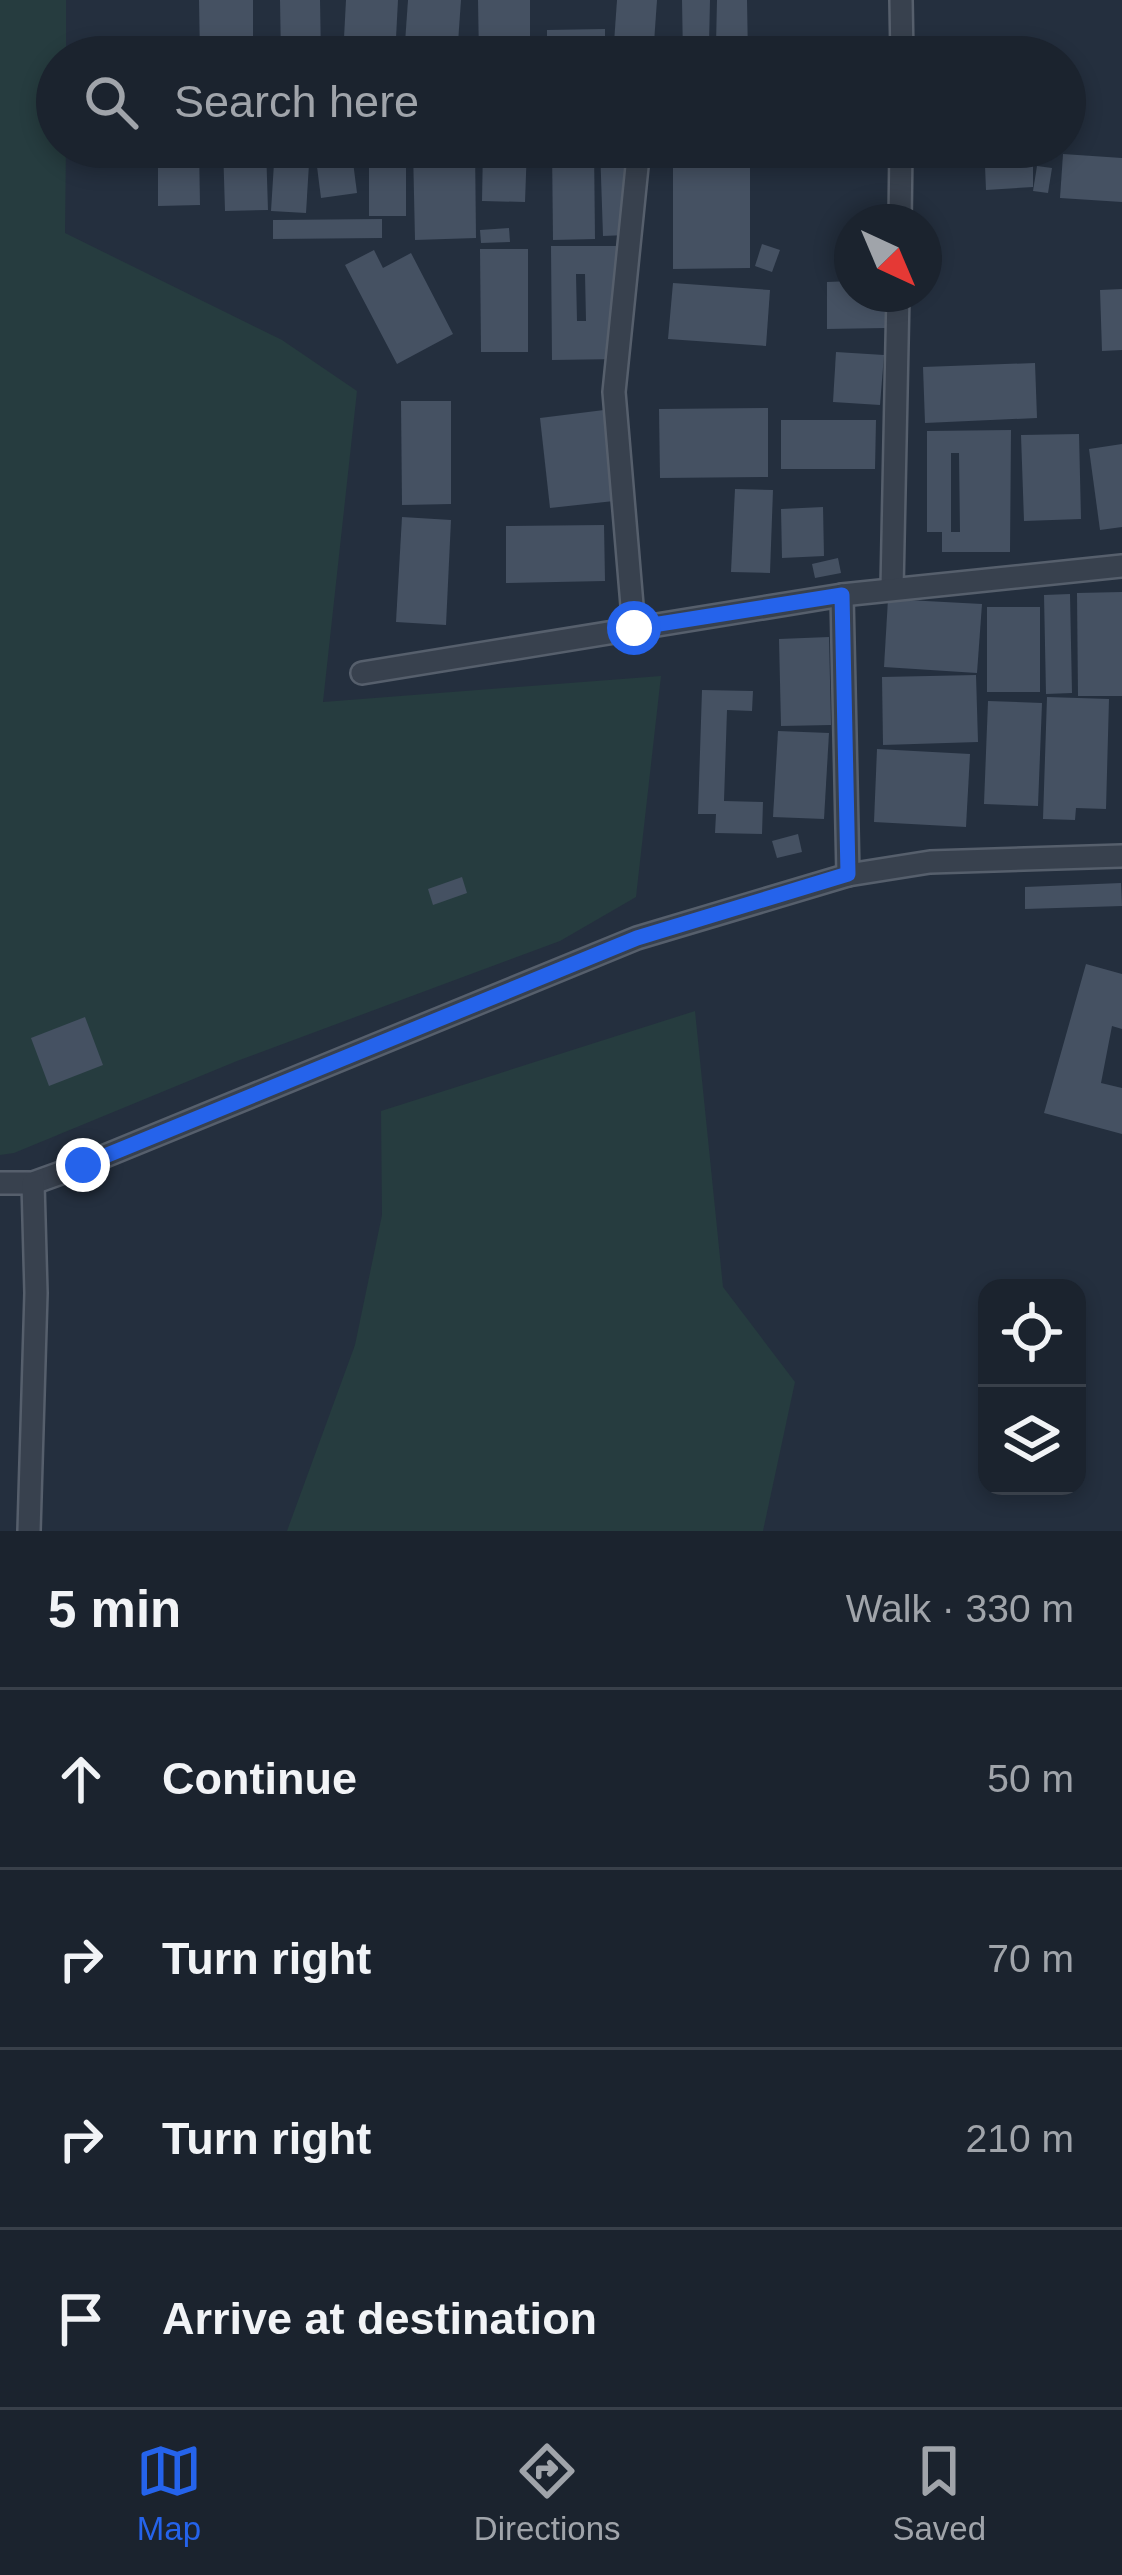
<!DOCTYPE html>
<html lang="en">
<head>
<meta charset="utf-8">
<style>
	:root { --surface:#1b232e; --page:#242b36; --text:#f1f3f6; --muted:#a0a4aa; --line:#39404a; --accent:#2563eb }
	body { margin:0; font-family:Helvetica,sans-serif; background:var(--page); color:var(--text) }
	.controls { position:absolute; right:36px; bottom:36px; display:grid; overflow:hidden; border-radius:24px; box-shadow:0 6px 18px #0003 }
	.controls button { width:108px; height:108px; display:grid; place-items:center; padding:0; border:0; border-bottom:3px solid var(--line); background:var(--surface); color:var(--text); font:60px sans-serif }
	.compass { position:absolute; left:834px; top:204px; width:108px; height:108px; border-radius:50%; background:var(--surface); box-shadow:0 6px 18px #0003; rotate:136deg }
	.stop { position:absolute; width:36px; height:36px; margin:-27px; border:9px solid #2563eb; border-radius:50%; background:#fff }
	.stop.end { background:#2563eb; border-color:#fff; box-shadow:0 3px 12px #0008 }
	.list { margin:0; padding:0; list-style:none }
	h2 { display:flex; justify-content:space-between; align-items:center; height:156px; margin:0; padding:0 48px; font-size:51px }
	h2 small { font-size:39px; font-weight:400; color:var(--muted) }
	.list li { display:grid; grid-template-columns:78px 1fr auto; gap:36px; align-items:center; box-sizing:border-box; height:180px; padding:0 48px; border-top:3px solid var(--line) }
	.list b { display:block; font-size:45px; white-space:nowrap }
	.list em { font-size:39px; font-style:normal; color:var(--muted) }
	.icon { flex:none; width:66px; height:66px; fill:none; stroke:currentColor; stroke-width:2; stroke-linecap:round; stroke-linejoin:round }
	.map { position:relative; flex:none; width:1122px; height:1531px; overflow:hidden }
	.search { position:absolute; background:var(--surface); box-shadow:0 6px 18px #0003; left:36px; right:36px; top:36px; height:132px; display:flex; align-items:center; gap:30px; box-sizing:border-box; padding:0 42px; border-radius:66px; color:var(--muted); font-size:45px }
	.sheet { height:876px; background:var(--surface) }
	nav { display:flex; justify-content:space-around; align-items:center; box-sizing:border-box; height:168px; border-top:3px solid var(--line); background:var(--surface); font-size:33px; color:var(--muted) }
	nav a { display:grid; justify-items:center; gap:6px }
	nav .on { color:var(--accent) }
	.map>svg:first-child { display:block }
	.green { fill:#263c3f }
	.building { fill:#455162; fill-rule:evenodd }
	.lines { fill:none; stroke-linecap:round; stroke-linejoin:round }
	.minor-casing { stroke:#565f6c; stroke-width:26 }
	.minor { stroke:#38414e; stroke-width:21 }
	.route { stroke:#2563eb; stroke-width:15 }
</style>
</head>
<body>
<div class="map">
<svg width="1122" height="1531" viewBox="0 0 1122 1531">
	<rect width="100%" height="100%" fill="#242f3e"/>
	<g class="green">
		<path d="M0,0h66v57h-9v90h9l-1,86 217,107 75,51 -34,311 338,-26 -25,221 -76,44 -323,120 -223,92 -14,2z"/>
		<path d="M695,1011l28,276 72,95 -32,149h-476l68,-186 27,-130 -1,-104z"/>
	</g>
	<g class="building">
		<path d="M199,0h54v57h-53z"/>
		<path d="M280,0h40l1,57h-40z"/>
		<path d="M346,0h52l-3,57h-52z"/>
		<path d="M408,0h53l-4,57h-53z"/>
		<path d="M478,0h52v57h-51z"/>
		<path d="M617,0h40l-4,57h-40z"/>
		<path d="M682,0h28l-1,44 7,1 1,-45h30l1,57h-65z"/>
		<path d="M605,29v28h-58v-27z"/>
		<path d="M158,147h41l1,58 -42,1z"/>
		<path d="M223,147h43l2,63 -43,1z"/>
		<path d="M275,147h35l-4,66 -35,-2z"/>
		<rect x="369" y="147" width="37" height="69"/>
		<path d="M475,147l1,91 -61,2 -2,-91z"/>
		<path d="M483,147h44l-2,55 -43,-1z"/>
		<path d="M552,147h42l1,92 -42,1z"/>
		<path d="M600,147h25l2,88 -24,1z"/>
		<path d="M673,147h77v121l-77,1z"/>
		<path d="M939,147h54v9l3,-9h45v6l-24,1 1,12h15v21l-47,3 -1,-24 -45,2z"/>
		<path d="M352,154l5,39 -36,5 -5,-39z"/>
		<path d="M1063,154l59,4v44l-62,-4z"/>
		<path d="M1037,166l15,2 -4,25 -15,-2z"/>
		<path d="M382,219v19l-109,1v-19z"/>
		<path d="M509,228l1,14 -29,1 -1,-13z"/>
		<path d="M762,244l18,6 -8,22 -17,-6z"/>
		<path d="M551,246h68v113l-67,1zM576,274h9l1,47h-9z"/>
		<path d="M480,249h48v103h-47z"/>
		<path d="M374,250l9,18 28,-15 42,81 -56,30 -52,-99z"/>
		<path d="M852,281v13h33v34l-58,1v-47z"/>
		<path d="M673,283l97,7 -4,56 -98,-7z"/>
		<path d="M1122,289v61l-20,1 -2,-61z"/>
		<path d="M836,352l48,3 -4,50 -47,-3z"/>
		<path d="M1035,363l2,55 -112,5 -2,-56z"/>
		<path d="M401,401h50v103l-49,1z"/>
		<path d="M768,408v69l-108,1 -1,-69z"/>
		<path d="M604,410l10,91 -64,7 -10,-90z"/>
		<path d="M781,420h95l-1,49h-94z"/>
		<path d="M1011,430l-1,122h-68v-20h-15v-101zM951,453h8l1,79h-9z"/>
		<path d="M1079,434l2,85 -57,2 -3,-86z"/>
		<path d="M1122,444v83l-22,3 -11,-81z"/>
		<path d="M735,489l38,1 -3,83 -39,-1z"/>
		<path d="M823,507l1,49 -42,2 -1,-49z"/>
		<path d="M402,517l49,3 -5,105 -50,-3z"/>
		<path d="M604,525l1,56 -99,2v-57z"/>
		<path d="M838,558l3,15 -26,5 -3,-14z"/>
		<path d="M1122,592v104h-44l-1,-103z"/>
		<path d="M1070,594l2,99 -26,1 -2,-99z"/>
		<path d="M888,599l94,5 -5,69 -93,-6z"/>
		<rect x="987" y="607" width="53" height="85"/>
		<path d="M829,637l2,88 -50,1 -2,-87z"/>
		<path d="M976,675l2,67 -95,3 -1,-68z"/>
		<path d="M702,690l51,1 -1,20 -25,-1 -3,91 39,1 -1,32 -47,-1 1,-19h-18z"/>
		<path d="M1047,697l62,2 -3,110 -30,-1 -1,12 -32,-1z"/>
		<path d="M988,701l54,2 -4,103 -54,-2z"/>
		<path d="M778,731l51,2 -5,86 -51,-2z"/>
		<path d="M877,749l93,5 -4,73 -92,-5z"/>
		<path d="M798,834l4,18 -25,6 -5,-17z"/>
		<path d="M462,877l5,16 -34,12 -5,-16z"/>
		<path d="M1121,883l1,23 -97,3v-22z"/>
		<path d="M1086,964l36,10v55l-10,-3 -11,57 21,5v46l-78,-21z"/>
		<path d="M85,1017l18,48 -54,21 -18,-48z"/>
	</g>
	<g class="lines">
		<g class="minor-casing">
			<g id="minor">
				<path d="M901,0l1,57"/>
				<path d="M900,222l1,-75"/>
				<path d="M892,589l6,-295"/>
				<path d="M842,595l6,280"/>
				<path d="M634,629l-20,-237 25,-245"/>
				<path d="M362,673l480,-78 280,-29"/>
				<path d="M0,1183h33l50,-18 554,-227 211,-63 82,-13 192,-6"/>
				<path d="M29,1531l7,-238 -3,-110"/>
			</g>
		</g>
		<use href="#minor" class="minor"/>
	</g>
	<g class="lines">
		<path class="route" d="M83,1165l554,-227 211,-64 -6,-279 -208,33"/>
	</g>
</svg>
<div class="controls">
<button><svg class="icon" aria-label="locate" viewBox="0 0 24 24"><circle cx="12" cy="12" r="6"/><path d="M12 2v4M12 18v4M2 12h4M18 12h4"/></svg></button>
<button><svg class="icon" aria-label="layers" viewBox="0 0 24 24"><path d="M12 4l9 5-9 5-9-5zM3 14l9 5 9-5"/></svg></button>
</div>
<svg class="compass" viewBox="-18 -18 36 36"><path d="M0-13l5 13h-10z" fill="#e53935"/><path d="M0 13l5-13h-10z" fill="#a0a4aa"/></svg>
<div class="stop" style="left:634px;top:628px"></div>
<div class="stop end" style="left:83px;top:1165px"></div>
<div class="search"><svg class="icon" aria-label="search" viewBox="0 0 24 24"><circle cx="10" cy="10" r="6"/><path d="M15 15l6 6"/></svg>Search here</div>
</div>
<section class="sheet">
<h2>5 min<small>Walk · 330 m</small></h2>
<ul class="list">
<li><svg class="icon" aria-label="ahead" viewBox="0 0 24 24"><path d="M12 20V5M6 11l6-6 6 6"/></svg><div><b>Continue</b></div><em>50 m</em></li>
<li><svg class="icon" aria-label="right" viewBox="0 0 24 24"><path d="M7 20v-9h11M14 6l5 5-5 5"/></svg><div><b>Turn right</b></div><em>70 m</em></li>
<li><svg class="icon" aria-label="right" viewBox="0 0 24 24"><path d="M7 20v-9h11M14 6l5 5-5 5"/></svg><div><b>Turn right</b></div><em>210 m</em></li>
<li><svg class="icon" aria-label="arrive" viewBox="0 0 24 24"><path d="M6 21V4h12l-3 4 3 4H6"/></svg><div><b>Arrive at destination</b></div></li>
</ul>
</section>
<nav>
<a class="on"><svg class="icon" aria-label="map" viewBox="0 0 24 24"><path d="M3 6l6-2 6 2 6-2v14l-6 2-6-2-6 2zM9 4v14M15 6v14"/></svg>Map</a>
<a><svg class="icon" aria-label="directions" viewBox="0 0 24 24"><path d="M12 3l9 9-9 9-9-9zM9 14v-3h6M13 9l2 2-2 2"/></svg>Directions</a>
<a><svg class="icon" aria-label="saved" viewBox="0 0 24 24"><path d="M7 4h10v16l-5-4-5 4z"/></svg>Saved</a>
</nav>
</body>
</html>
